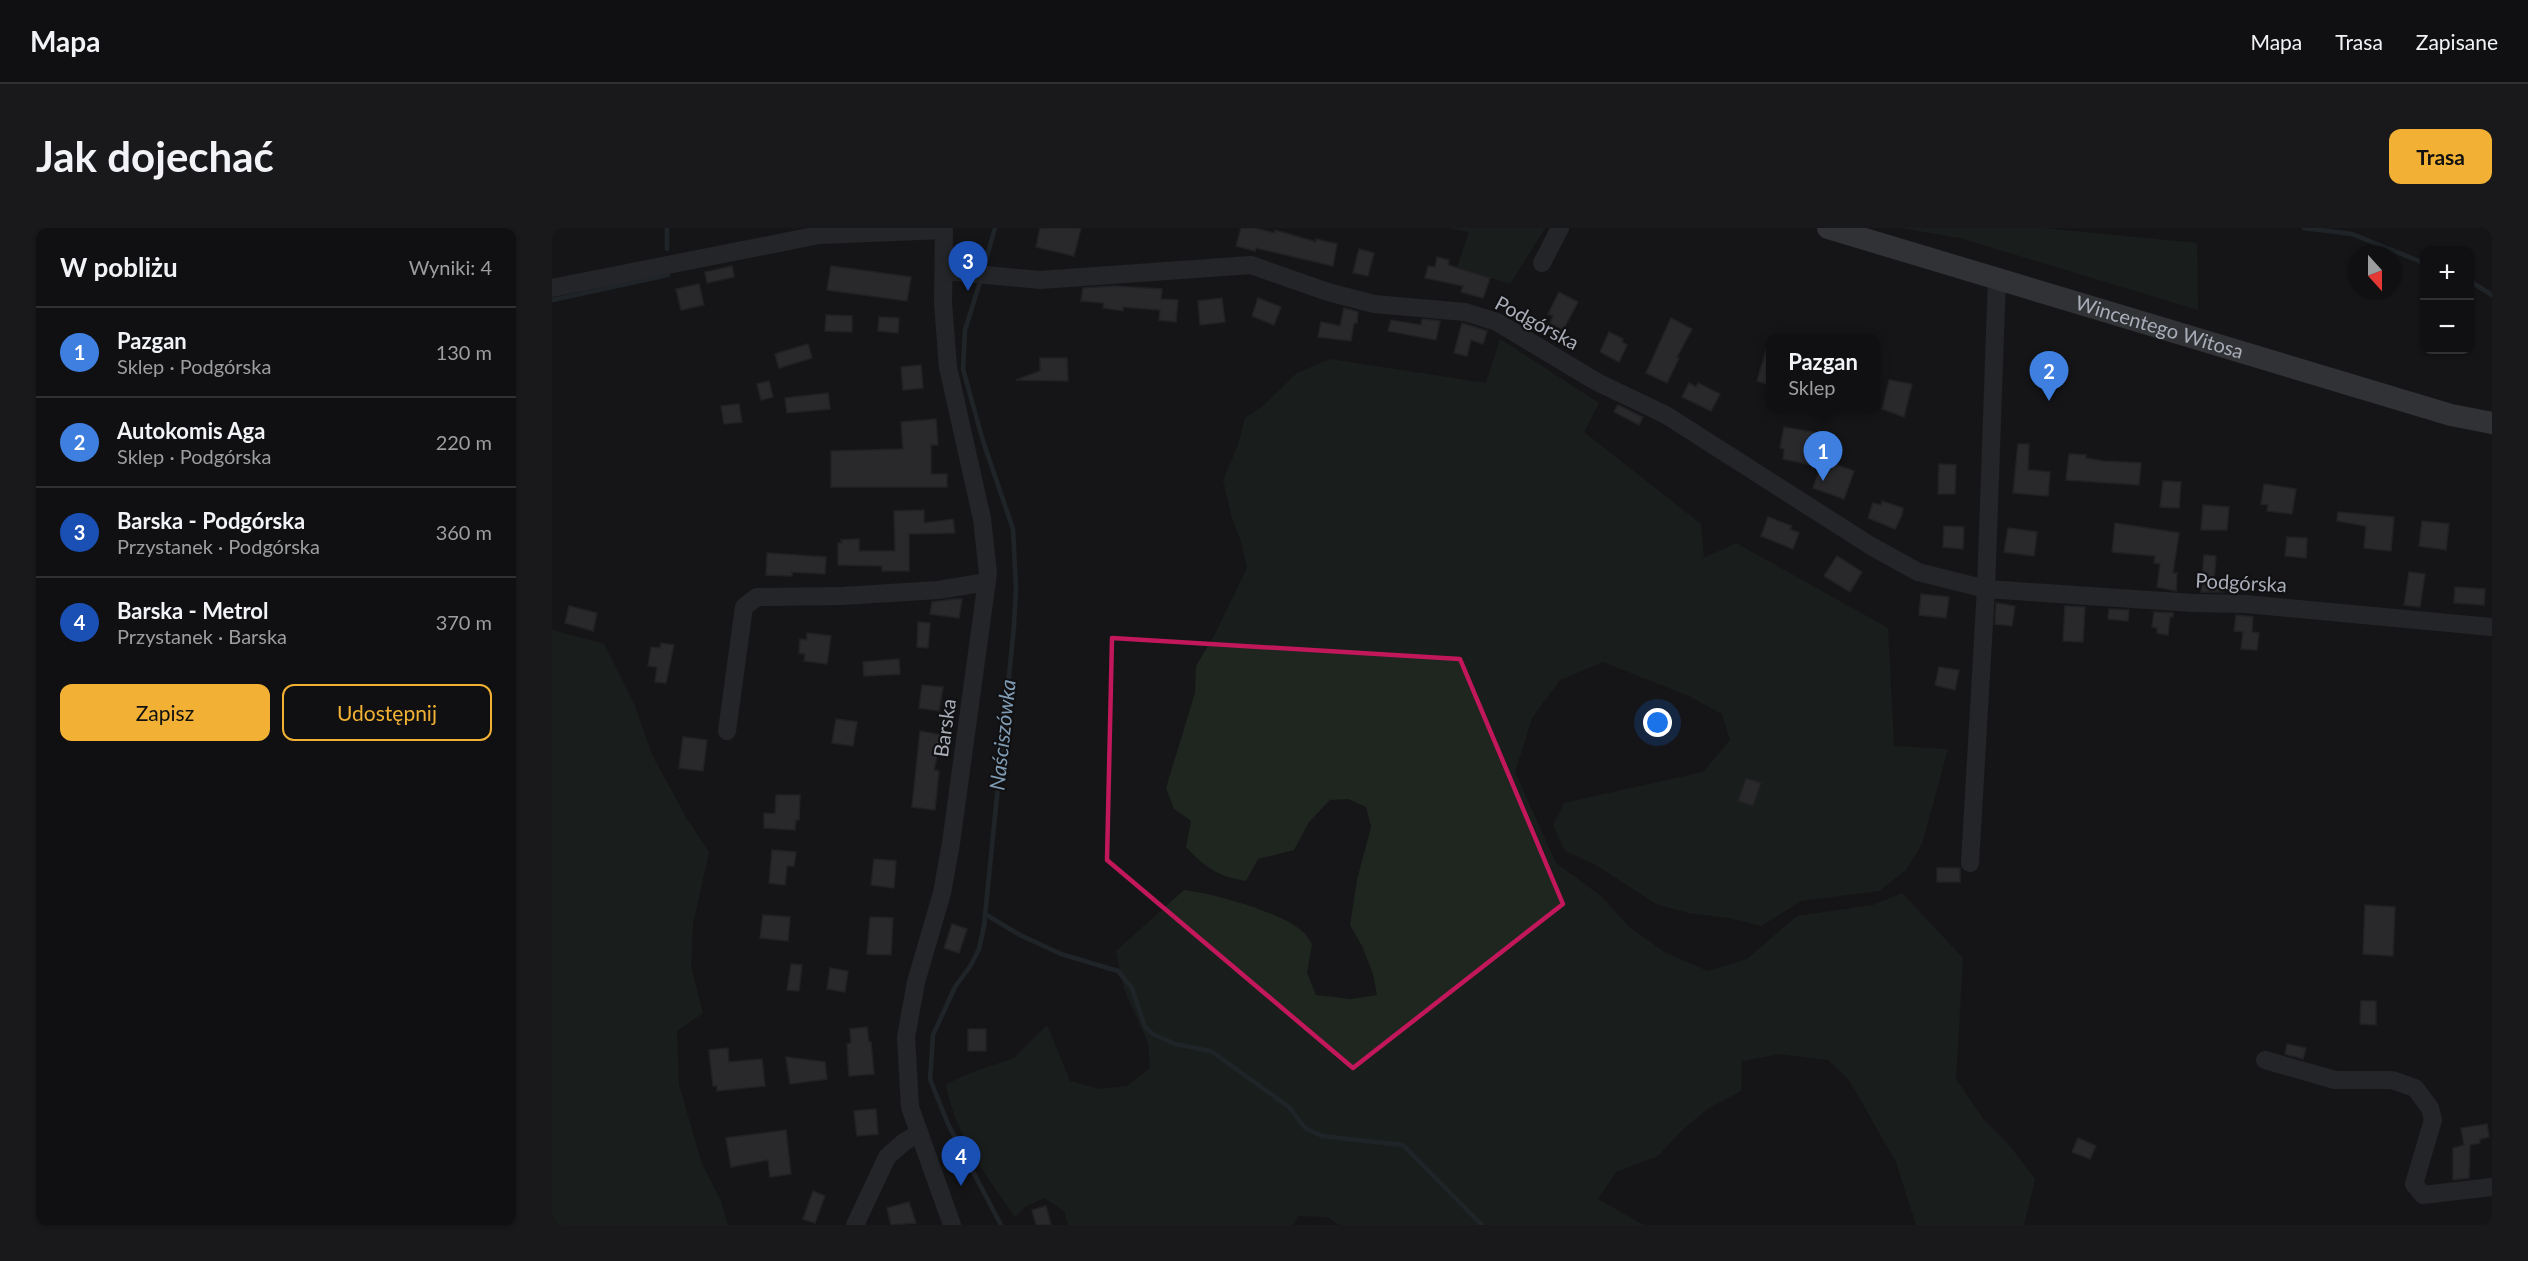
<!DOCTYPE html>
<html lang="pl">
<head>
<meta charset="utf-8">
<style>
	:root { --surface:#101012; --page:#19191b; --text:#f1f3f6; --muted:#9c9d9f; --line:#303032; --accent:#f2b134 }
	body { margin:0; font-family:Lato,sans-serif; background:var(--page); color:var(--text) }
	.controls { position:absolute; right:18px; top:18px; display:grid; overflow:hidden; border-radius:12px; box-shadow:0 2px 4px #0004 }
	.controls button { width:54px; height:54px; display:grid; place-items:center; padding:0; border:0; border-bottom:2px solid var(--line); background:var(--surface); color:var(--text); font:30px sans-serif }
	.compass { position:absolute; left:1796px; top:18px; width:54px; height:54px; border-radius:50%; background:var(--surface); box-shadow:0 2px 4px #0004; rotate:159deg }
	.you { position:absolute; left:1106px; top:495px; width:21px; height:21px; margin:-15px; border:4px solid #fff; border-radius:50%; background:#1a73e8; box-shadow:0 0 0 9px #1a73e833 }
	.badge { display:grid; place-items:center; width:39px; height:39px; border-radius:50%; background:var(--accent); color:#fff; font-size:20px; font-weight:700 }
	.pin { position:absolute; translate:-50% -50px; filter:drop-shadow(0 2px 3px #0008) }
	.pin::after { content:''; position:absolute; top:32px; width:21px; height:18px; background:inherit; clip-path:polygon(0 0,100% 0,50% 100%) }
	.popup { position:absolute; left:1214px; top:106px; width:114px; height:78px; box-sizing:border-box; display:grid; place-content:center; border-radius:12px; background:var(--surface); filter:drop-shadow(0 2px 4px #0005); font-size:20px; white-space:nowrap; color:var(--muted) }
	.popup b { font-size:22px; color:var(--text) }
	.popup::after { content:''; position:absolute; left:50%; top:100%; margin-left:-12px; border:12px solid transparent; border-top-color:var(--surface) }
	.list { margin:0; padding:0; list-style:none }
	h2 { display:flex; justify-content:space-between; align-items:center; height:78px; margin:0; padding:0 24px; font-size:26px }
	h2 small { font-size:20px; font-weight:400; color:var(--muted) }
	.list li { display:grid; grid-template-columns:39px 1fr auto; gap:18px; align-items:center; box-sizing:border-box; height:90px; padding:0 24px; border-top:2px solid var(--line) }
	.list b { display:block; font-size:22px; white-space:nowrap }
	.list p { margin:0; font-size:20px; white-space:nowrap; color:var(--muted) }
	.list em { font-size:20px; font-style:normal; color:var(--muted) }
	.actions { display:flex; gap:12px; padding:18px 24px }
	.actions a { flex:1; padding:14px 0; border:2px solid var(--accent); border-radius:12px; text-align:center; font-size:21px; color:var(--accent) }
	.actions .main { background:var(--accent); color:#111 }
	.map { position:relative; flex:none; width:1940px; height:997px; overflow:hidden; border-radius:12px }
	header { display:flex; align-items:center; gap:36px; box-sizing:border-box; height:84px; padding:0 30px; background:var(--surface); border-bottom:2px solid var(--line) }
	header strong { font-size:28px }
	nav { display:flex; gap:33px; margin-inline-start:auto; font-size:21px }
	.intro { display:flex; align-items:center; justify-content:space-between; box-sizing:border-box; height:144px; padding:0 36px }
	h1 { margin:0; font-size:42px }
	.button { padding:15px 27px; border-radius:12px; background:var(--accent); color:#111; font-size:21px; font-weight:700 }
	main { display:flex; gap:36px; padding:0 36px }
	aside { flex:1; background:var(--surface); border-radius:12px; box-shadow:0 2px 4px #0004 }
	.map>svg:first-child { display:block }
	.green { fill:#1e261f }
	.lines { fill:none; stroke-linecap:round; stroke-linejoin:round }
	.stream { stroke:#2c353c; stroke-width:4.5 }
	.building { fill:#404145; stroke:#303034; stroke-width:1.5 }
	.minor { stroke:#37383d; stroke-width:18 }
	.major { stroke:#53555c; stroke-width:22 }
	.marked { fill:none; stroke:#c2185b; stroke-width:4.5; stroke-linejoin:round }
	.labels { text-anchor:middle; stroke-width:4.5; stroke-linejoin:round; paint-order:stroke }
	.street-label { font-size:20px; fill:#a8adb8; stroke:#111113 }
	.water-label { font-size:21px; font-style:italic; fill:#7f9bb3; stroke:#111113 }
</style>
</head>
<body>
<header>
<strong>Mapa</strong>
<nav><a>Mapa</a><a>Trasa</a><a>Zapisane</a></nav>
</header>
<div class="intro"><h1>Jak dojechać</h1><a class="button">Trasa</a></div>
<main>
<aside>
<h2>W pobliżu<small>Wyniki: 4</small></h2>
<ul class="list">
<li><span class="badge" style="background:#3f7fe0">1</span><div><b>Pazgan</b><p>Sklep · Podgórska</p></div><em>130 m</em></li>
<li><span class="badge" style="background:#3f7fe0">2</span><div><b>Autokomis Aga</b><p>Sklep · Podgórska</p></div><em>220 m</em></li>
<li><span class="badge" style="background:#1a4fb4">3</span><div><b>Barska - Podgórska</b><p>Przystanek · Podgórska</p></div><em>360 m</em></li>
<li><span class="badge" style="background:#1a4fb4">4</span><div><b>Barska - Metrol</b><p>Przystanek · Barska</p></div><em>370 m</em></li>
</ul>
<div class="actions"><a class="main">Zapisz</a><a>Udostępnij</a></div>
</aside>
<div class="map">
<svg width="1940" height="997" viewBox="0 0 1940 997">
	<rect width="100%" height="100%" fill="#161618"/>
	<g class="green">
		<path d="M896,0h97l-35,56 -53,-17 12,-35z"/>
		<path d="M1349,0h141l155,15 1,67 -238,-72z"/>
		<path d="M948,111l99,64 -15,29 117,92 3,34 32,-15 152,85 6,118 54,3 -26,95 -16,26 -27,21 -78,10 -40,25 -32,-8 -41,-5 -32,-9 -60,-39 -31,-14 -12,-26 11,-22 139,-31 27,-32 -8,-26 -33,-18 -86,-34 -43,18 -28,38 -17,54 41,91 45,33 28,31 37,26 42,18 39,-12 50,-43 76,-11 29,-12 61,65 -7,121 28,41 26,26 25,33 -11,46h-108l-20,-63 -47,-82 -21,-20 -48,-6 -38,7 -1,30 -32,17 -26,21 -25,27 -42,16 -18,27 46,26h-305l-12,-8 -29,-1 -5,9h-225l-4,-14 -20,-13 -19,9 -10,10c-28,-40 -61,-84 -69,-133l27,-12 41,-14 33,-33 23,56 29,8 28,-3 23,-18 -2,-25 -24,-54 -8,-38 68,-61c28,3 100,23 119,42 4,3 6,8 9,12l-5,29 9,22 35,4 26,-4 -4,-21 -11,-28 -12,-21 7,-45 14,-53 -5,-20 -18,-8 -18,1 -21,22 -15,28 -36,9 -12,22c-29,-5 -40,-13 -60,-34l5,-26 -17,-12 -8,-21 29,-95 1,-27 19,-32 32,-66 -5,-24 -10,-26 -9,-38 15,-35 7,-27 18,-12 34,-33 33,-14 156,24z"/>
		<path d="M0,402l52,14 31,62 17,49 35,64 22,33 -16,72 -2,43 12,46 -26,18 2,54 23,79 19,37 7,24h-176z"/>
	</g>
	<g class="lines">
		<g class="stream">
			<path d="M115,0v21"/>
			<path d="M1752,0l48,6 72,29"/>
			<path d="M431,43l12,-43"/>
			<path d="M429,51l-16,51 -2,39 20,72 30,88 3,59 -2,38 -30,300 -5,23 -8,16 -16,22 -22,48 -3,44 18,45 53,101"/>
			<path d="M1918,53l22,14"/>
			<path d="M0,72l116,-25"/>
			<path d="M433,686l35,21 41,19 57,17 14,17 13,39 8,7 22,10 36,7 78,56 16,21 17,8 81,9 79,80"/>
		</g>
	</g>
	<g class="building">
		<path d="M488,0h41l-7,28 -38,-9z"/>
		<path d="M689,0h14l20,5v-3l41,12v-3l21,5 -4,22 -77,-18 -1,3 -19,-5z"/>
		<path d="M807,21l15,4 -6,23 -15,-3z"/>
		<path d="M885,29l12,3 -1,5 42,13 -7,20 -22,-6 2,-6 -38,-8 3,-12 7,1z"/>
		<path d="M180,38l2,11 -27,6 -2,-11z"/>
		<path d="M279,38l80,11 -4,24 -80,-11z"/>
		<path d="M147,56l5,21 -23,5 -5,-21z"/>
		<path d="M562,58l48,3 -1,10 17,1 -2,22 -17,-2 1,-10 -37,-3v4l-20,-3 1,-5 -23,-2 2,-13z"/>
		<path d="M1007,64l19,10 -15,28 -13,-7 3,-7 -5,-2z"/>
		<path d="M670,70l3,24 -25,3 -2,-24z"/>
		<path d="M706,70l23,9 -7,18 -22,-9z"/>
		<path d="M792,80l14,4 -1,11h-3l-3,18 -33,-4 3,-15 19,4z"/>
		<path d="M274,87l26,1v16l-27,-1z"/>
		<path d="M327,89l20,1 -1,15 -20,-2z"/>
		<path d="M1119,90l21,11 -15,28 2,1 -12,25 -21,-10z"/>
		<path d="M870,91l18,2 -4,19 -48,-9 3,-11 30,5z"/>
		<path d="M910,95l25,8 -4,13 -12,-4 -4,16 -13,-3z"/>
		<path d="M1057,104l14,7 -1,3 5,3 -8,17 -19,-10z"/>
		<path d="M256,116l4,14 -33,10 -4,-14z"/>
		<path d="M1215,119h3v38l-13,-4z"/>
		<path d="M488,130h27l1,23 -52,-1 24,-9z"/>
		<path d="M369,137l2,23 -20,2 -2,-23z"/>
		<path d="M1337,152l23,4 -8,33 -22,-8z"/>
		<path d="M217,153l4,16 -12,3 -4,-16z"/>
		<path d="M1137,155l7,4 2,-4 22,11 -9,17 -29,-14z"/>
		<path d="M276,165l2,16 -43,4 -2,-15z"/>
		<path d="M187,176l3,18 -18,2 -3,-18z"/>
		<path d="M1066,177l25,12 -4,8 -25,-13z"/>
		<path d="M384,191l2,26h-7v29h16v13h-116v-36l72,-2 -2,-27z"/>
		<path d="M1232,199l34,6 -6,32 -29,-6 1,-10 -4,-1z"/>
		<path d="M1466,216h11l-1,26 22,2 -2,24 -35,-3z"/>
		<path d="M1517,226l17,1v3l17,3 38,2 -2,22 -73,-5z"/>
		<path d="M1271,232l31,11 -10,28 -31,-11z"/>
		<path d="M1387,236l17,1 -1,29h-17z"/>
		<path d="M1611,253l18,1 -2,26 -19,-1z"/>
		<path d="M1712,256l32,5 -4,25 -25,-3 1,-6 -7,-1z"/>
		<path d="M1330,273l21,7 -1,7 -7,14 -27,-11 5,-15 8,2z"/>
		<path d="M1651,277l26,2 -2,23h-26z"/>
		<path d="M372,282v13l29,-4 2,14 -46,1v37h-27v-5l-44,-1v-22h4l-1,-3 18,-1v12h36l-1,-40z"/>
		<path d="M1786,284l56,5 -3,34 -27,-3 2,-22 -29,-5z"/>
		<path d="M1216,289l24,9 -2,3 9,4 -6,16 -32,-13z"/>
		<path d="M1870,293l27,3 -3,26 -27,-4z"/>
		<path d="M1563,295l64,10 -6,40h4l-1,18 -19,-4 3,-23 -6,-1 1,-7 -43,-4z"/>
		<path d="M1392,298l20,1 -1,22 -20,-2z"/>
		<path d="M1456,300l29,4 -3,24 -30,-4z"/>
		<path d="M1735,309l20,1 -1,20 -21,-2z"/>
		<path d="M215,325l59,4 -1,17 -33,-2v4l-26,-1z"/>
		<path d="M1652,327l12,1 -2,25 10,1v10h-23z"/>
		<path d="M1285,328l25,16 -12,20 -26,-16z"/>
		<path d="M1857,344l16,2 -5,33 -16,-2z"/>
		<path d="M1903,359l30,2 -1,16 -30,-2z"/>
		<path d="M1369,366l28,3 -3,21 -27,-3z"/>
		<path d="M403,371h7l-3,19 -29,-4 2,-12z"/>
		<path d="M1444,375l19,3 -3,20 -17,-2z"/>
		<path d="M17,378l28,7 -4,18 -28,-8z"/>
		<path d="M1513,378l20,1 -2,35 -20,-1z"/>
		<path d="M1557,381l20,1 -1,11 -20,-2z"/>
		<path d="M1602,384l19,1v4h-3l-2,18 -11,-2v-5l-5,-1z"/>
		<path d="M1684,387l17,2 -1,15 7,1 -2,17 -16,-1 2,-17 -9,-1z"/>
		<path d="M366,394l12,1 -2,25 -11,-1z"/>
		<path d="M255,405l24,3 -4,28 -23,-3 1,-7 -6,-1 1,-14 7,1z"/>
		<path d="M109,415l13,2 -8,38 -11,-1 2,-15 -9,-1 3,-19 9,1z"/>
		<path d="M347,431l1,15 -36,2 -1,-14z"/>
		<path d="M1387,439l20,3 -4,20 -20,-5z"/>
		<path d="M370,457l21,2 -4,24 -20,-3z"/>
		<path d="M284,491l21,3 -4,24 -21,-3z"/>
		<path d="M368,503l22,4 -8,35 5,1 -4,39 -23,-3z"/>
		<path d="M131,509l24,3 -4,31 -24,-3z"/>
		<path d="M1194,550l15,5 -8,23 -15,-5z"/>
		<path d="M224,567h24l-1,25h-3l-1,10 -31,-2v-15l11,1z"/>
		<path d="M220,622l24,2 -2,14h-7l-2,19 -16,-2z"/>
		<path d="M322,631l22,2 -2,27 -23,-3z"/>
		<rect x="1385" y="640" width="23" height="14"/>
		<path d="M1813,677l30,2 -2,49 -30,-2z"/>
		<path d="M211,687l27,2 -2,24 -28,-3z"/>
		<path d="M318,689l23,1 -2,37 -24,-1z"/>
		<path d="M400,696l15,5 -8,24 -15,-5z"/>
		<path d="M239,736l11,1 -3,26 -12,-1z"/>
		<path d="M278,740l18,3 -3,21 -18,-3z"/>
		<path d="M1809,773h15v24l-16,-1z"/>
		<path d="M315,799l2,15h2l3,32 -25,2 -2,-32 4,-1 -1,-14z"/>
		<rect x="416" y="801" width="18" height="22"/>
		<path d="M1735,816l19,4 -3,11 -18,-5z"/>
		<path d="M176,820l1,14 33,-3 3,27 -48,5v-5h-4l-4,-36z"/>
		<path d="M234,829l39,5 2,17 -37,5z"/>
		<path d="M324,881l2,25 -21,2 -3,-25z"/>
		<path d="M1935,896l2,13 -9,2v4l-10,2 -1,33 -16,2v-32l11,-3 -3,-17z"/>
		<path d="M234,902l5,44 -21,3 -2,-17 -37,7 -5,-29z"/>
		<path d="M1526,910l18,8 -6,13 -18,-7z"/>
		<path d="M261,963l12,5 -10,27 -12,-4z"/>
		<path d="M357,974l7,21 -25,2 -4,-17z"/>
		<path d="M494,978l5,19h-15l-4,-15z"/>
	</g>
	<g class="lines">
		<g class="minor">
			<path d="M392,0l-1,75 5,64 34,152 6,54 -37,270 -9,50 -26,89 -10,55 4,70 42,118"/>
			<path d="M990,35l18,-35"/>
			<path d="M392,43l96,9 211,-15 77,27 46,12 91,8 32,10 100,60 69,33 205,131 47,26 68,17 207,14 52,1 247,23"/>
			<path d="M0,60l267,-53 125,-5"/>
			<path d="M175,503l17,-124 13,-10 85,-1 96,-6 49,-8"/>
			<path d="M1418,635l16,-274 11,-312"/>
			<path d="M1713,832l70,20h57l23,8 15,20 3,12 -19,64 9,11 69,-8"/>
			<path d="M303,997l32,-68 17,-15 14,-8"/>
		</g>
		<path class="major" id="s1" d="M1276,0l623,187 41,8"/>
	</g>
	<path d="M0 0H1940V997H0ZM560,410l348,21 103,245 -210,164 -246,-208z" fill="#161618" fill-opacity=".55" fill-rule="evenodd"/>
	<path class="marked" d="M560,410l348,21 103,245 -210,164 -246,-208z"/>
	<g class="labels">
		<g class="street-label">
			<text transform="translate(985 95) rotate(28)" y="7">Podgórska</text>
			<text dy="7" stroke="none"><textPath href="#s1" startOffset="346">Wincentego Witosa</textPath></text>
			<text transform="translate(1689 355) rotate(3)" y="7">Podgórska</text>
			<text transform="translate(393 500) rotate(-82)" y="7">Barska</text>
		</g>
		<g class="water-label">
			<text transform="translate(451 507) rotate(-84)" y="7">Naściszówka</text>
		</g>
	</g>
</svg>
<div class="controls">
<button>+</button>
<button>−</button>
</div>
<svg class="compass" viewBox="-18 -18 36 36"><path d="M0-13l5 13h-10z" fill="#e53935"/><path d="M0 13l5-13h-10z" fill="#9c9d9f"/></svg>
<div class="you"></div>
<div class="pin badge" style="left:1271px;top:253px;background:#3f7fe0">1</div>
<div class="popup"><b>Pazgan</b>Sklep</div>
<div class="pin badge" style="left:1497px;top:173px;background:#3f7fe0">2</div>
<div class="pin badge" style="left:416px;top:63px;background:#1a4fb4">3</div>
<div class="pin badge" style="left:409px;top:958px;background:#1a4fb4">4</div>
</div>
</main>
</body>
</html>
